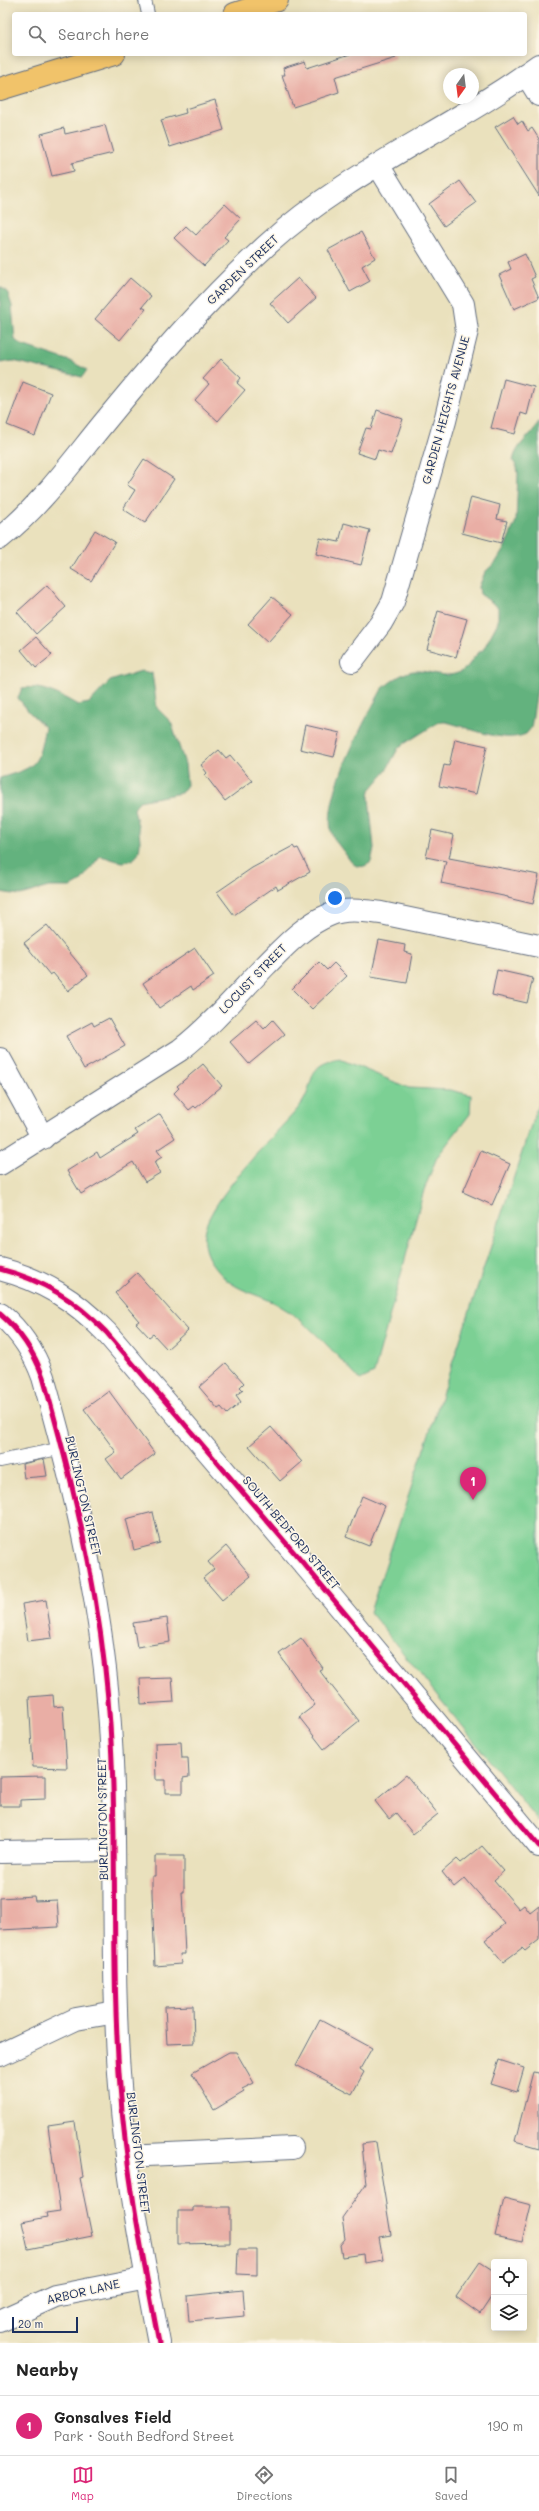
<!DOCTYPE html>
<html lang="en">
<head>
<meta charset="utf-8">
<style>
	:root { --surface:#fff; --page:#f2f2f2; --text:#222; --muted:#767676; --line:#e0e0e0; --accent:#db2777 }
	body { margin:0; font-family:Mali,sans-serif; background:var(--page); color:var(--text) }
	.controls { position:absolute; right:12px; bottom:12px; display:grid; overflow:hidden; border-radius:4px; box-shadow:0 2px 10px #0003 }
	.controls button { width:36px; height:36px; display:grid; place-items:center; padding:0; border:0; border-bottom:1px solid var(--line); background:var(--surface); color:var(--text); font:20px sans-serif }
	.compass { position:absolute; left:443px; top:68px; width:36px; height:36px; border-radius:50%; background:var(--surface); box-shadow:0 2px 10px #0003; rotate:194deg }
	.scale { position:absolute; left:12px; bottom:10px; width:66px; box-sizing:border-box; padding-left:4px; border:2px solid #1b2f5e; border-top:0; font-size:11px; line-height:14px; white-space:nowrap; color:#1b2f5e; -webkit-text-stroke:3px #fcf5e5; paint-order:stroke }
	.you { position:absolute; left:335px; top:898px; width:14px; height:14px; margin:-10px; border:3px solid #fff; border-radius:50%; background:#1a73e8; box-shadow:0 0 0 6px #1a73e833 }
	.badge { display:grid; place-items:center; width:26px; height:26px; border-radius:50%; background:var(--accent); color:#fff; font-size:13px; font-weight:700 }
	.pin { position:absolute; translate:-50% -33px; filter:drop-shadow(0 1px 2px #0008) }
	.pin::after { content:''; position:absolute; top:21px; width:14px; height:12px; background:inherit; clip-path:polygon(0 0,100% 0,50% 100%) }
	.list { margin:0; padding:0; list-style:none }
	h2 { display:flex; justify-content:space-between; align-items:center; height:52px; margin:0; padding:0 16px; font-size:17px }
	h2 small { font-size:13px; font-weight:400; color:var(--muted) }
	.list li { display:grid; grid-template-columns:26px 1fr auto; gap:12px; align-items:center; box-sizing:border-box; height:60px; padding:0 16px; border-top:1px solid var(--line) }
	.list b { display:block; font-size:15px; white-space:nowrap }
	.list p { margin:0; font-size:13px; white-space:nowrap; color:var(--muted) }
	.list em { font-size:13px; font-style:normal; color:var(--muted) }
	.icon { flex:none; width:22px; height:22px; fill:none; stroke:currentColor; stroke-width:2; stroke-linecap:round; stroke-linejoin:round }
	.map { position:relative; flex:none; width:539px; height:2343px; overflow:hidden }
	.search { position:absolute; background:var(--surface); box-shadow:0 2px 10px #0003; left:12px; right:12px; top:12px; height:44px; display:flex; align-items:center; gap:10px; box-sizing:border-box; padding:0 14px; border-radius:4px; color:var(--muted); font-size:15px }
	.sheet { height:112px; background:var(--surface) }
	nav { display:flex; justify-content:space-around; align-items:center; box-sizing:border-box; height:56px; border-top:1px solid var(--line); background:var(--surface); font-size:11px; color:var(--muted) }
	nav a { display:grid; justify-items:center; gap:2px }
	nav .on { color:var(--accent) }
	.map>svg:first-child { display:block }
	.green { fill:#7bd094; stroke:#4b8079 }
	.forest { fill:#64b27e; stroke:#40706e }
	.building { fill:#e9aea5 }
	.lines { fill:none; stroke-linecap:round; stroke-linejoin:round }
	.service-casing { stroke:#636d7f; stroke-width:14 }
	.minor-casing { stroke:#636d7f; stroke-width:24 }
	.tertiary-casing { stroke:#636d7f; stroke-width:24 }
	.primary-casing { stroke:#636d7f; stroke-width:24 }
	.service { stroke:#fff; stroke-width:12 }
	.minor { stroke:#fff; stroke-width:22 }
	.tertiary { stroke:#fff; stroke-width:22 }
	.primary { stroke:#f1c36a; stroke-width:22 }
	.cycleway-casing { stroke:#fcf5e5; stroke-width:8 }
	.cycleway { stroke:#d6006c; stroke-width:5 }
	.labels { text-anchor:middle; stroke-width:3; stroke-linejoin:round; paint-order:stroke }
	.street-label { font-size:12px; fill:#1b2f5e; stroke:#fcf5e5 }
</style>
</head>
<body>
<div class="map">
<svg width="539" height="2343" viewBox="0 0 539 2343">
	<rect width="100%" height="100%" fill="#fcf5e5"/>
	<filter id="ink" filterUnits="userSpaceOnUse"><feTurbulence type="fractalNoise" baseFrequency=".025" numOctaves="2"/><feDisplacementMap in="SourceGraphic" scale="8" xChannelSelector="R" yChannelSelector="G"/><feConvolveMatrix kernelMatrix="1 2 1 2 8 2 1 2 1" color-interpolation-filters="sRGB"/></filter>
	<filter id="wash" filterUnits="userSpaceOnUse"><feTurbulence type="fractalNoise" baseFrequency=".012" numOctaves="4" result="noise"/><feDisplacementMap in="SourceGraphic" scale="16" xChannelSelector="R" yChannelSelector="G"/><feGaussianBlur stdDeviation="0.9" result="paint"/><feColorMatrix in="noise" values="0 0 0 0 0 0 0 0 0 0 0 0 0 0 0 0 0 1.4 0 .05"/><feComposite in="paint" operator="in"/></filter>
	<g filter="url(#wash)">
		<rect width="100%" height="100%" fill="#eae1bd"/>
		<g class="green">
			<path d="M340,1059l69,29 41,2 21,5 -1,19 -33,43 -13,33 -50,183 -14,7c-26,-27 -52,-59 -85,-77 -14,-7 -31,-11 -44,-20 -5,-2 -9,-8 -13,-12 -10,-11 -16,-23 -14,-38 3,-25 50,-77 68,-96 9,-11 22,-22 30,-34 15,-23 2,-38 38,-44z"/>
			<path d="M539,1101v721l-169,-210z"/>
		</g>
		<g class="forest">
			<path d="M0,287l7,4 5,15 3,34 7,5 48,16 17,9 -5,7 -69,-16 -13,2z"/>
			<path d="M539,421v255l-8,52 -5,6c-23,10 -55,-6 -80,-12h-7l-40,25 -13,24 -16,19 -1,8 5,50 -3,14c-8,7 -16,6 -22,-3 -5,-8 -16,-19 -18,-28 -7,-37 33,-110 51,-142 8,-7 23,-19 35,-18 16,0 29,9 45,0 9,-5 11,-17 21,-21l15,-28v-15l-18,-13 -1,-7 6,-15 11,-10 8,-13 12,-28 2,-47 -1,-7 -4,-6c3,-18 19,-24 26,-40z"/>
			<path d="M141,671l11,2 5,35 14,14 14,42 2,21 -6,8 -42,8 -5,8c3,16 17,53 -12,53 -7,-1 -15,-5 -22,-6l-20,26 -9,5h-22l-29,8 -20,-3v-114c39,-12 37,-12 45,-51l-15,-14 -12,-15 4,-10c20,-3 38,7 56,17l11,-2 21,-22z"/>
		</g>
		<g id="blocks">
			<g class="building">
				<path d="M350,54h45l1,4 -61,19 4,15 -46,15 -11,-32h3l-2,-7 22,-7 2,7z"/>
				<path d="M215,100l9,30 -54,17 -9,-27 25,-7 -1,-4z"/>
				<path d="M513,116l5,8 4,-3 6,10 4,-3 7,11v57l-44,-69z"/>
				<path d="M105,125l8,28 -41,10 2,8 -22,5 -11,-42 23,-6 1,6z"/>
				<path d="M460,181l16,22 -32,23 -15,-22z"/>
				<path d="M225,204l16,15 -17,18 4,3 -24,26 -30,-28 12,-12 10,9z"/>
				<path d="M361,232l14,26 -13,8 8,15 -20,11 -22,-42z"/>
				<path d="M525,254l10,23 -4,2 8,19 -25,11 -15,-34 12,-6 -3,-7z"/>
				<path d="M130,278l21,18 -9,11 4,2 -26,31 -25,-21z"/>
				<path d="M298,278l18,20 -28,25 -18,-20z"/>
				<path d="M221,359l20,19 -4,5 8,7 -27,31 -23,-21 14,-16 -6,-5z"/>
				<path d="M504,379l30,8 -7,28 -6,-2 -6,21 -24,-6z"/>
				<path d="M23,382l28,11 -16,43 -28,-11z"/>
				<path d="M377,410l26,9 -12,35 -13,-4 -3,9 -18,-6 9,-25 5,1z"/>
				<path d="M144,459l30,20 -29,44 -22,-14 12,-19 -8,-5z"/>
				<path d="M471,497l29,8 -3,14 10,2 -6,22 -39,-10z"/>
				<path d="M344,523l26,7 -9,35 -45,-11 4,-16 19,4z"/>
				<path d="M95,530l20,12 -24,39 -20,-12z"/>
				<path d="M47,585l19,22 -30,27 -19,-22z"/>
				<path d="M272,597l21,17 -25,28 -20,-18z"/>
				<path d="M438,611l29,8 -11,38 -29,-8z"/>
				<path d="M36,637l16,18 -16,13 -15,-18z"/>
				<path d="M305,725l35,8 -6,24 -34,-8z"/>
				<path d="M455,739l32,7 -11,48 -37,-8 5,-21 5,1z"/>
				<path d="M219,750l7,8 4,-3 22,26 -27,20 -20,-26 2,-2 -6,-8z"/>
				<path d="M432,830l22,5 -5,23 90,17 -6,29 -25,-6v-1l-67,-14 5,-22 -20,-4z"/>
				<path d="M293,846l2,3 3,-1 12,24 -32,18 -2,-4 -42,29 -17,-23 35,-24z"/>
				<path d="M47,925l41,50 -20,16 -15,-18 -3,2 -26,-32z"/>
				<path d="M379,940l26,5 -1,7 8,2 -5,29 -36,-6z"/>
				<path d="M195,948l19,28 -21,14 -2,-4 -32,22 -16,-25z"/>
				<path d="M319,962l8,8 7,-7 13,13 -35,33 -20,-20z"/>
				<path d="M497,970l36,8 -6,25 -35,-8z"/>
				<path d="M109,1018l16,28 -41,23 -18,-33 26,-14 2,4z"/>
				<path d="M256,1020l8,9 9,-9 12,14 -36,30 -19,-22z"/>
				<path d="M203,1064l19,22 -26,22 -2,-2 -5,4 -15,-17 5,-5 -2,-2z"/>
				<path d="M160,1114l15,24 -18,12 5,7 -8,5 6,11 -15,9 -12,-20 -52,32 -14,-23 30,-19 3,6 38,-24 -3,-4z"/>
				<path d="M481,1151l29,13 -18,41 -29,-13z"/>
				<path d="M137,1273l51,57 -21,19 -14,-15 -4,3 -13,-14 3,-2 -24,-28z"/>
				<path d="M226,1363l18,20 -4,4 3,3 -7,5 5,7 -14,12 -6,-7 -3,2 -19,-22z"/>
				<path d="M109,1391l46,63 -34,25 -15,-20 10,-7 -32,-43z"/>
				<path d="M271,1427l31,35 -22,19 -31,-35z"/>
				<path d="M44,1459l3,17 -23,2 -2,-14z"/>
				<path d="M362,1496l23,10 -16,40 -23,-9z"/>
				<path d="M153,1512l7,31 -26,7 -8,-31z"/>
				<path d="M226,1546l25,30 -29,24 -19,-22 11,-9 -6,-7z"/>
				<path d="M46,1600l6,38 -24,3 -6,-37z"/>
				<path d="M167,1618l3,24 -33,5 -4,-24z"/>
				<path d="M301,1638l22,30 -4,2 40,51 -35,28 -25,-32 16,-12 -36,-51z"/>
				<path d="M172,1678l2,24 -33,2 -1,-25z"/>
				<path d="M53,1695l1,12 9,-1 4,62 -34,-1 -4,-70z"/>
				<path d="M181,1742l1,16h6l1,19 -6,1v15h-18v-13h-9l-1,-37z"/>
				<path d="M406,1775l32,39 -25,20 -17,-21 -7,6 -14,-18z"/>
				<path d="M45,1776v23l-25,1v6h-20v-29z"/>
				<path d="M482,1846l22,25 -10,9 25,29 5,-4 6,8 9,-7v34l-14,11 -3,-3 -19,14 -18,-22 20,-16 -40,-46 -11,9 -12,-15 15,-13 4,4z"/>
				<path d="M155,1856h29v36h-2l3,62h-5l1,10 -26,2 -3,-73v-17h3z"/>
				<path d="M34,1896l1,5 22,-1 2,27 -59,3v-32z"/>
				<path d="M193,2006l1,37 -27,1 -2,-37z"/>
				<path d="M320,2020l52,28 -12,21 4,3 -12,22 -56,-29z"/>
				<path d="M229,2052h7l18,31 -12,6 2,3 -30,18 -22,-37z"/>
				<path d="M499,2060l25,8 -7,24 -26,-8z"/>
				<path d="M533,2072l6,1v75l-24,-7z"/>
				<path d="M75,2122l8,55 -3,1 12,58 -64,13 -6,-27 25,-5 -1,-4 14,-2 -12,-85z"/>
				<path d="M376,2142l15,93 -12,2 4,23 -19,3 -1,-9 -21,3 -2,-12 5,-6 -3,-21 24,-34 -4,-40z"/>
				<path d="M504,2198l27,7 -9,37 -27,-6z"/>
				<path d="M193,2207h37v36l-52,1v-33h15z"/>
				<path d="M238,2250h19v25l-20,-1z"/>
				<path d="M480,2262l14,9v22l-14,21 -24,-17z"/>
				<path d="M243,2290l2,26 -56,5 -2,-25z"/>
			</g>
		</g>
	</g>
	<g filter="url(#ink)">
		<use href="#blocks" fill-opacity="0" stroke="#636d7f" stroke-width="1"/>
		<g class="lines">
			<g class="service-casing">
				<g id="service">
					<path d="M145,0l3,14"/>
					<path d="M0,1461l63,-13"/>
				</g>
			</g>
			<g class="minor-casing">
				<g id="minor">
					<path d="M526,74l13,21"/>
					<path d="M0,538c42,-33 73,-78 107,-119 50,-61 101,-120 160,-174 81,-74 184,-116 272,-180"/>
					<path d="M352,661l29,-38 12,-21 52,-181 22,-90 -4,-27 -85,-139"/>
					<path d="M0,1059l43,79"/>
					<path d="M0,1164l180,-114c31,-24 58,-56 85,-84 19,-19 39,-41 64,-51 17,-7 35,-4 52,-2l158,33"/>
					<path d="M0,1269c43,11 75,31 106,63l203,238 230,276"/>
					<path d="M0,1852l114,-2"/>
					<path d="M0,2055l76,-36 40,-7"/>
					<path d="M127,2156l165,-8"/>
					<path d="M0,2321l55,-25 92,-18"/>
				</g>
			</g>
			<g class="tertiary-casing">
				<path id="tertiary" d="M0,1314c20,17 34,38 43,63 27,95 51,193 62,292 16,139 4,279 15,417 6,87 23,172 39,257"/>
			</g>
			<g class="primary-casing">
				<g id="primary">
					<path d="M235,14l42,-14"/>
					<path d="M0,89l114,-35"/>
				</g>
			</g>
			<use href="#service" class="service"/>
			<use href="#minor" class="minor"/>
			<use href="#tertiary" class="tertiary"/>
			<use href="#primary" class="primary"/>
			<g class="cycleway-casing">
				<g id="cycleway">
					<path d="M0,1269c43,11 75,31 106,63l203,238 230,276"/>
					<path d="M0,1314c20,17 34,38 43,63 27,95 51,193 62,292 16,139 4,279 15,417 6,87 23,172 39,257"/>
				</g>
			</g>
			<use href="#cycleway" class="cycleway"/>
		</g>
	</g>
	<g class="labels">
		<g class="street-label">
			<text transform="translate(243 270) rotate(-44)" y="4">GARDEN STREET</text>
			<text transform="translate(446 410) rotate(-75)" y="4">GARDEN HEIGHTS AVENUE</text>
			<text transform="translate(253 979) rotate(-46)" y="4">LOCUST STREET</text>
			<text transform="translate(83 1496) rotate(77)" y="4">BURLINGTON STREET</text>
			<text transform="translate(291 1533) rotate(50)" y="4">SOUTH BEDFORD STREET</text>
			<text transform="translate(103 1819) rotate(-91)" y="4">BURLINGTON STREET</text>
			<text transform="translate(138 2153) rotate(83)" y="4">BURLINGTON STREET</text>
			<text transform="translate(83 2292) rotate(-13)" y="4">ARBOR LANE</text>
		</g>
	</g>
</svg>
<div class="controls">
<button><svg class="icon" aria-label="locate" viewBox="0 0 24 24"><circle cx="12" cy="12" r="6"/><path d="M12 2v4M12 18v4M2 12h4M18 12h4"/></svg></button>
<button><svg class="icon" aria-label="layers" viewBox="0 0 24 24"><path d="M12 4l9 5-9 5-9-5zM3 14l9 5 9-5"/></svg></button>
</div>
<svg class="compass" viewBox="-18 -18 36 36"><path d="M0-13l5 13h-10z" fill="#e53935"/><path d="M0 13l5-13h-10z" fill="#767676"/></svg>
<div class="scale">20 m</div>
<div class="you"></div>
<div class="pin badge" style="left:473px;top:1500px">1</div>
<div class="search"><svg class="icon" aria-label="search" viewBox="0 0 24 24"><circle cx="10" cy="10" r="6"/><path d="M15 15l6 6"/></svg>Search here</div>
</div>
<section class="sheet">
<h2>Nearby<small></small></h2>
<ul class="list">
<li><span class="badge">1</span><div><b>Gonsalves Field</b><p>Park · South Bedford Street</p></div><em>190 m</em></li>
</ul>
</section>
<nav>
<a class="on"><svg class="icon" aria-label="map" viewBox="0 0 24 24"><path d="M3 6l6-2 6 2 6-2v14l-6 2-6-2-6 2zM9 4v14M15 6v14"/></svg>Map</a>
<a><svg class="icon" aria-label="directions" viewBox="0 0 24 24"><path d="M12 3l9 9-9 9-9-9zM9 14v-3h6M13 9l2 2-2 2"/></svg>Directions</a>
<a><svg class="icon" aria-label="saved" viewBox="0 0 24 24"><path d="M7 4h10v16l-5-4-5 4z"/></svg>Saved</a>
</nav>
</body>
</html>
